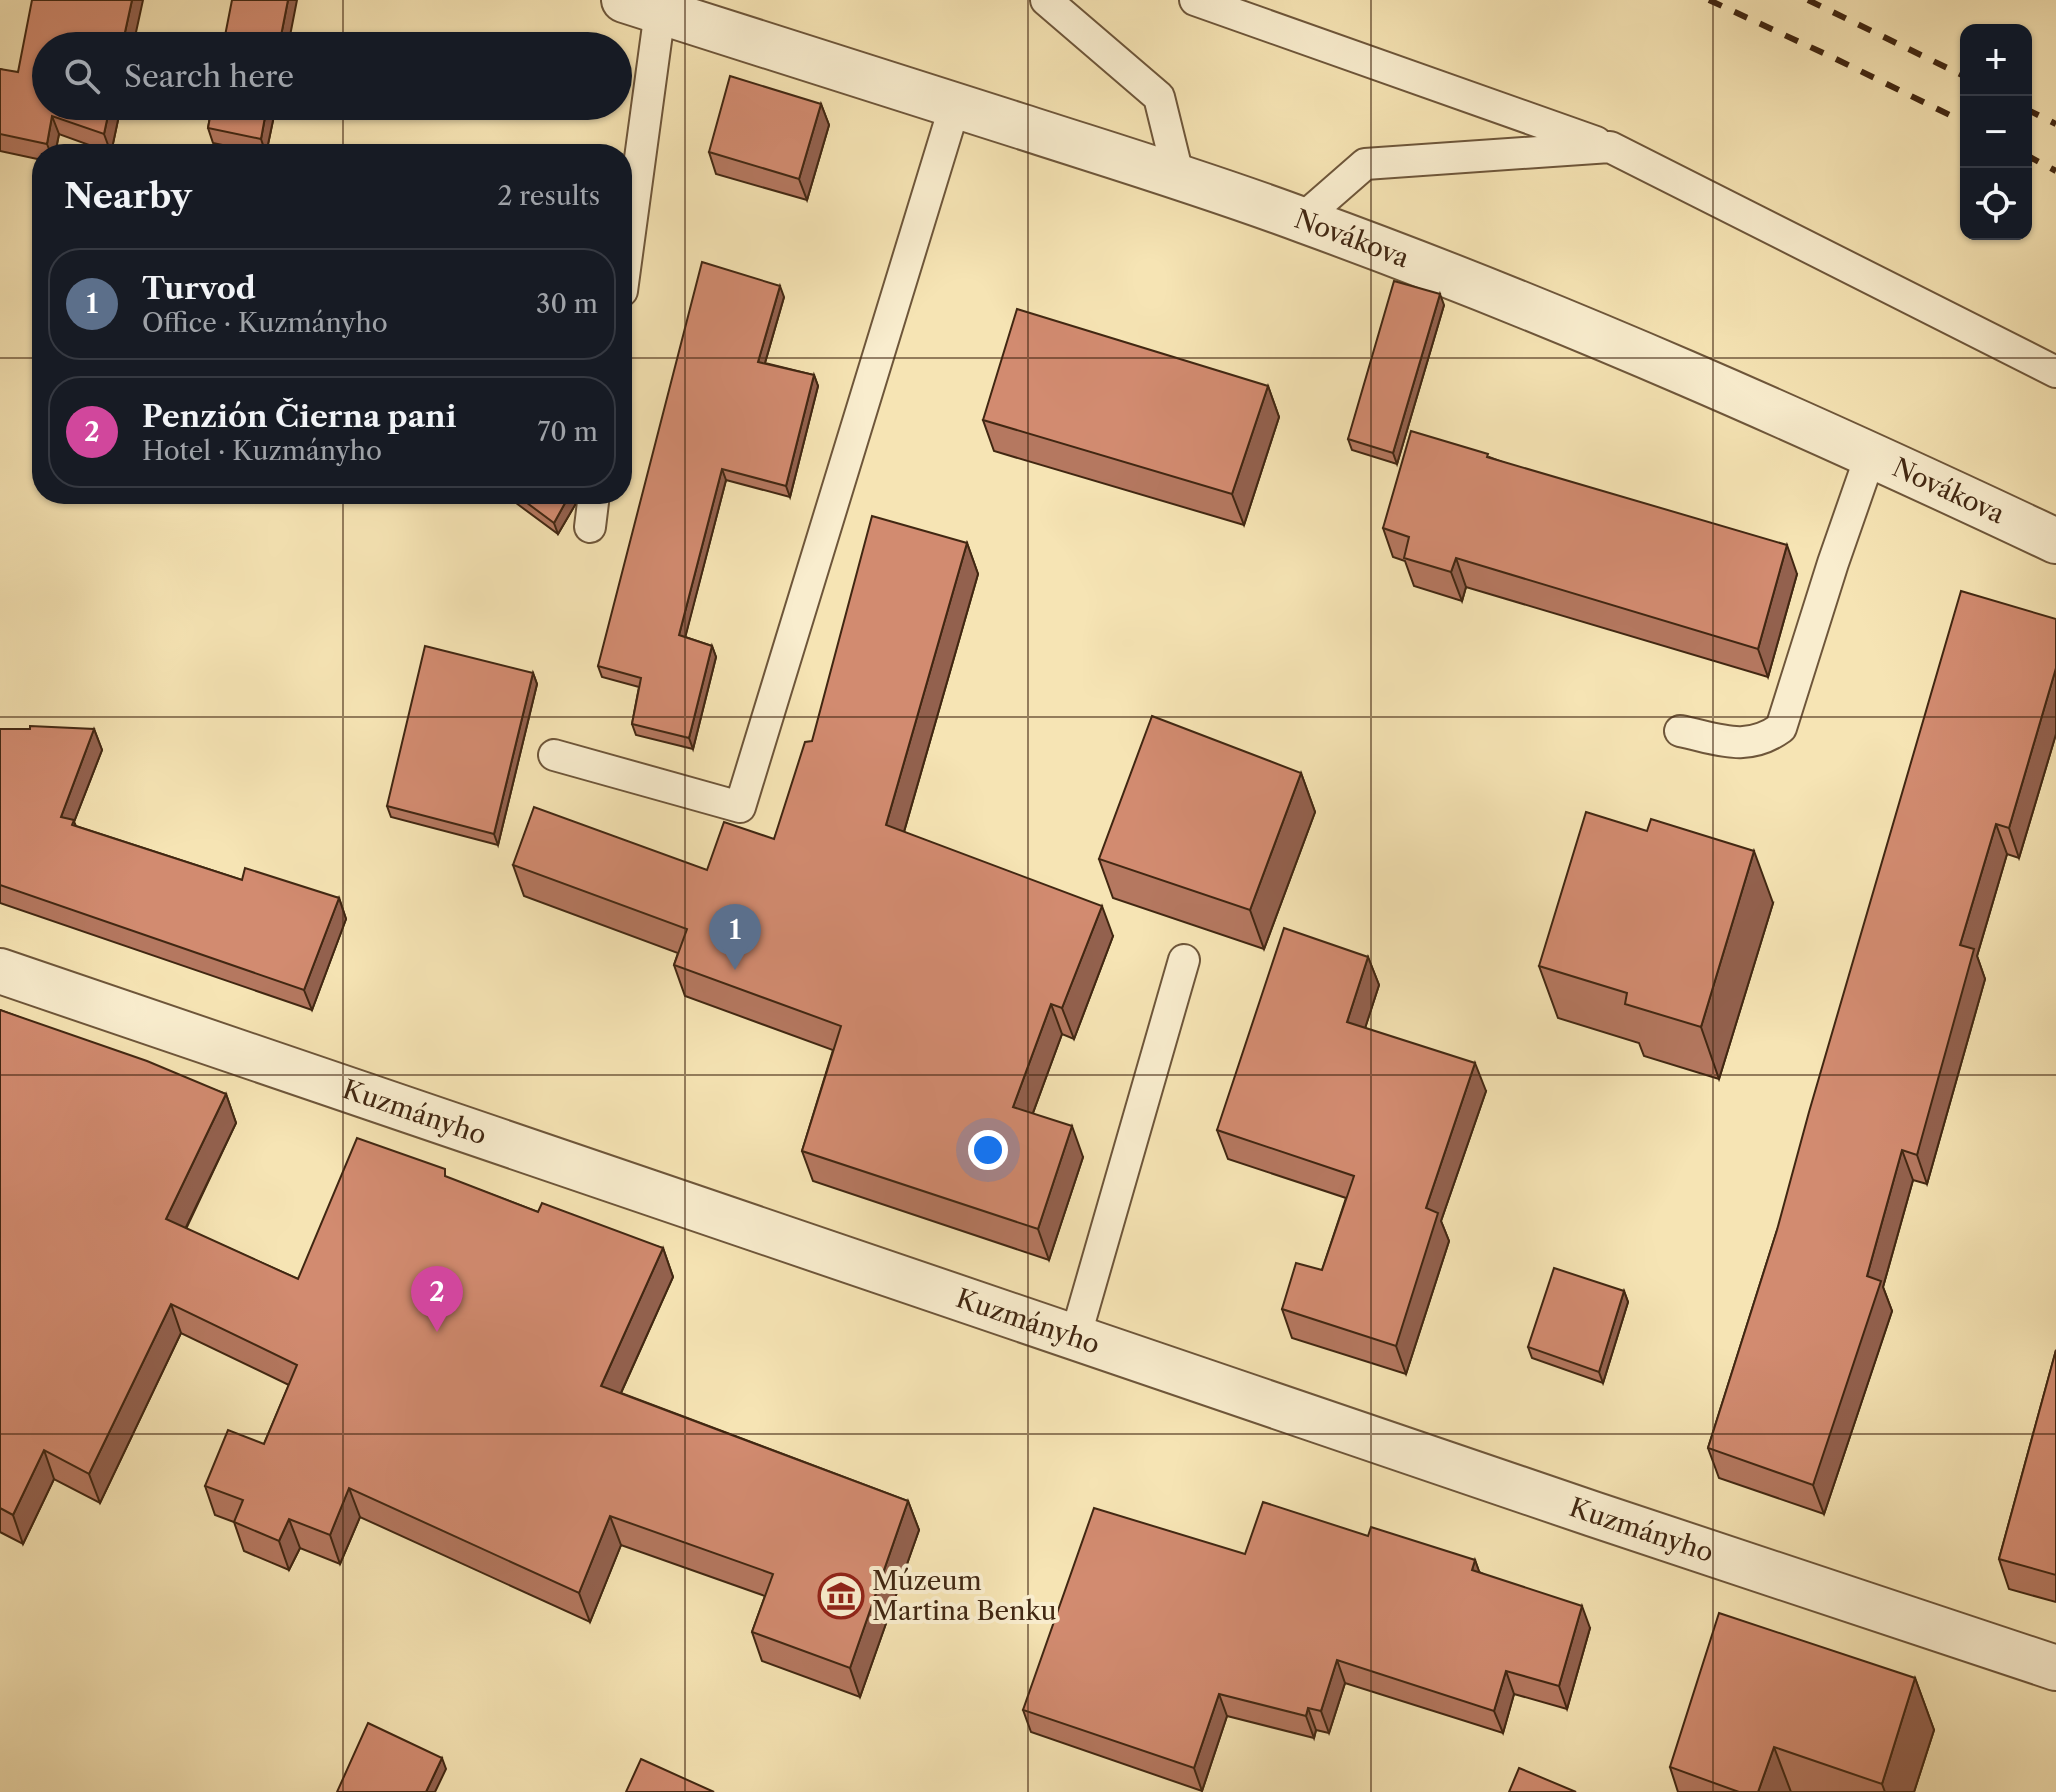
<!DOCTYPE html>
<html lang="en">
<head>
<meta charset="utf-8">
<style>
	:root { --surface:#171b24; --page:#242831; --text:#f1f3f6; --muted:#9ea1a6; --line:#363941; --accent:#c59692 }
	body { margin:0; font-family:"Libre Caslon Text",serif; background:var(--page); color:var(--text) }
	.controls { position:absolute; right:24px; top:24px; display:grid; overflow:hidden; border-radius:16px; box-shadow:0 2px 6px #0004 }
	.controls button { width:72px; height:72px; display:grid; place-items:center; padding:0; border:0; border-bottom:2px solid var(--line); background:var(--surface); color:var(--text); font:40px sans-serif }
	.you { position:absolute; left:988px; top:1150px; width:28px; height:28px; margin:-20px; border:6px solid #fff; border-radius:50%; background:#1a73e8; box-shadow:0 0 0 12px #1a73e833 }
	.badge { display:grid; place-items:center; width:52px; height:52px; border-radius:50%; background:var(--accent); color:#fff; font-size:26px; font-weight:700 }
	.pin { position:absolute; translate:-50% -66px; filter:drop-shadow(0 2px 4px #0008) }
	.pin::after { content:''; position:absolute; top:42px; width:28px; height:24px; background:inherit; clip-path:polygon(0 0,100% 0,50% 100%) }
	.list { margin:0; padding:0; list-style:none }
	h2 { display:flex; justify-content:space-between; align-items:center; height:104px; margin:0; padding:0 32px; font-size:34px }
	h2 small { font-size:26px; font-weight:400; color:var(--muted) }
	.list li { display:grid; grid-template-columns:52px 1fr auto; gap:24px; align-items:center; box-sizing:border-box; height:112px; margin:0 16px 16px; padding:0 16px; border:2px solid var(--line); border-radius:32px }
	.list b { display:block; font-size:30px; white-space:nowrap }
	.list p { margin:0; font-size:26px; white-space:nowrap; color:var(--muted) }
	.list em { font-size:26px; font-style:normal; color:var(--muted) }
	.icon { flex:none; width:44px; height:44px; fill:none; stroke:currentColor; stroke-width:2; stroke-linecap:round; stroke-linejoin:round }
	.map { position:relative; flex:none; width:2056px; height:1792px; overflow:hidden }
	.search { position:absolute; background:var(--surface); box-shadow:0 2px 6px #0004; left:32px; top:32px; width:600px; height:88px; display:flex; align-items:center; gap:20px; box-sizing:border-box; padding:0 28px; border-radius:44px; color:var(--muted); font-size:30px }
	.panel { position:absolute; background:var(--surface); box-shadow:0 2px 6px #0004; left:32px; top:144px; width:600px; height:360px; border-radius:32px }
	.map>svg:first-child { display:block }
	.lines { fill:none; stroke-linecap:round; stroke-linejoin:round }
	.lane-casing { stroke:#6e563a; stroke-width:34 }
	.street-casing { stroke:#6e563a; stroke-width:48 }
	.lane { stroke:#f9edce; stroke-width:30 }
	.street { stroke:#f9edce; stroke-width:44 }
	.rail { stroke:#412712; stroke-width:6; stroke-dasharray:14 14; stroke-linecap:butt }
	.wall { fill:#b57860; stroke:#412712; stroke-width:2 }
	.shaded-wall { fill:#93614e; stroke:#412712; stroke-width:2 }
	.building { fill:#d28b70; stroke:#412712; stroke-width:2 }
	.grid { fill:none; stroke:#412712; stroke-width:2; stroke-opacity:0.55 }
	.labels { text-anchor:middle; stroke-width:8; stroke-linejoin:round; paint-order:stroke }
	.street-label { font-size:26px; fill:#412712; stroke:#f9edce }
	.poi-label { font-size:26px; fill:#412712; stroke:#f9edce; text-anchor:start }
</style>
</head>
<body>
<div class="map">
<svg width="2056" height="1792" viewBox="0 0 2056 1792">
	<rect width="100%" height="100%" fill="#f6e4b4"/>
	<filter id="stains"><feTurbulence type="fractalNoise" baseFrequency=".0025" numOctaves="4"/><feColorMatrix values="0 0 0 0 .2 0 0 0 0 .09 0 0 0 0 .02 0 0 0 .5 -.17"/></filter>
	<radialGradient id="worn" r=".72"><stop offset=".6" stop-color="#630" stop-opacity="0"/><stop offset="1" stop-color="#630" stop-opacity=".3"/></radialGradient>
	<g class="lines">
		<g class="lane-casing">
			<g id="lane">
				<path d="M1046,0l113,97 20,81"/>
				<path d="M1195,0l401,142"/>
				<path d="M1302,219l63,-55 245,-17 446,225"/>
				<path d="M622,291l38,-280"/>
				<path d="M590,527l4,-33"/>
				<path d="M1680,731c39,8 66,22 101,-3l52,-165 38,-109"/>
				<path d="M554,755l186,52 215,-702"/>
				<path d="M1075,1338l109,-378"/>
			</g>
		</g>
		<g class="street-casing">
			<g id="street">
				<path id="s1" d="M624,0c132,42 264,84 396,126 96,31 192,60 285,95 256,93 505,204 751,320"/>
				<path id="s2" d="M0,971l1593,543 463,154"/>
			</g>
		</g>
		<use href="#lane" class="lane"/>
		<use href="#street" class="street"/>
		<g class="rail">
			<path d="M1709,0l125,58 132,65"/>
			<path d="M1808,0l158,77"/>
			<path d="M2026,109l30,15"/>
			<path d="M2026,155l30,16"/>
		</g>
	</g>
	<g class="wall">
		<path d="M0,69l121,37 -10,47 -52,-19 -4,20h-13v6l-42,-9z"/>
		<path d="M821,104l8,21 -22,75 -91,-26 -7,-22z"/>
		<path d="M212,106h64l-10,48 -53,-11 -5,-15z"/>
		<path d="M784,297l-19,66 49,12 4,11 -28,111 -64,-17 -41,157 27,9 4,11 -23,92 -57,-14 -4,-11 7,-37 -37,-10 -4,-11z"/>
		<path d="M1444,305l-47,159 -45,-14 -4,-11z"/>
		<path d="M1268,386l11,31 -35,108 -250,-74 -11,-31z"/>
		<path d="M1489,457l308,117 -29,103 -302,-90 -4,14 -48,-15 -9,-25 -12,-4 -10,-29z"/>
		<path d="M513,494h64l-2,11 -17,29 -42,-31z"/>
		<path d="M967,543l11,31 -74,258 209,104 -39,103 -12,-5 -29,79 50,44 -34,103 -236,-79 -11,-30 31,-101 -148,-54 -11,-31 4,-12 -154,-57 -11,-31 194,5 67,-31 38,-98z"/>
		<path d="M2056,619v115l-37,124 -12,-4 -30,102 8,23 -58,205 -14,-4 -30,107 9,24 -68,203 -105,-36 -11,-30 69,-218z"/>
		<path d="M533,673l4,11 -39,161 -107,-28 -4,-11z"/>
		<path d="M0,729h94l8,21 -28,72 2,4 166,54 97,18 7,21 -34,91 -312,-107z"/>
		<path d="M1301,773l14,39 -51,137 -151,-51 -14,-39z"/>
		<path d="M1773,903l-54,176 -75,-23 -5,-13 -81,-25 -19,-52z"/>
		<path d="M1368,957l11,28 -14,43 121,63 -45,130 8,20 -43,133 -114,-36 -10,-29 40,-39 24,-72 -118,-39 -11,-29z"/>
		<path d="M0,1010l226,84 10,29 -50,106 112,50 150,-101 90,34 125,36 10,29 -52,116 287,108 11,29 -59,167 -98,-36 -10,-29 13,-36 -144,-51 -31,77 -230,-105 -20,47 -40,-16 -11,22 -45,-19 -10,-29 -19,-7 -10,-29 59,-42 25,-59 -108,-52 -81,170 -46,-24 -31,65 -23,-12z"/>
		<path d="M1624,1291l4,11 -25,81 -71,-25 -4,-11z"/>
		<path d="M2056,1350v252l-47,-13 -10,-30z"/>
		<path d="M1368,1536l107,24 4,12 111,56 -23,81 -53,-15 -11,39 -158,-50 -16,50 -13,-3 -2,8 -87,-22 -25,75 -171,-59 -8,-22 222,-156z"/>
		<path d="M1915,1678l19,52 -20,62h-236l-8,-25z"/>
	</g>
	<g class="shaded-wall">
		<path d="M132,0h11l-10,46h-11z"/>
		<path d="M288,0h9l-9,46h-9z"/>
		<path d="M821,104l8,21 -22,75 -8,-21z"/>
		<path d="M110,106h11l-10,47 -7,-19z"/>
		<path d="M267,106h9l-10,48 -5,-15z"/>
		<path d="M52,116l7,18 -4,20h-4l-4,-10z"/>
		<path d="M780,286l4,11 -22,76 -4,-11z"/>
		<path d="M1440,294l4,11 -47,159 -4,-11z"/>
		<path d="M814,375l4,11 -28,111 -4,-11z"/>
		<path d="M1268,386l11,31 -35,108 -12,-31z"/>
		<path d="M626,395l4,11 -8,15v-18z"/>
		<path d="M722,469l4,11 -43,166 -4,-11z"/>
		<path d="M570,494h7l-2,11 -17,29 -4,-11z"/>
		<path d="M967,543l11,31 -81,282 -11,-31z"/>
		<path d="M1787,545l10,29 -29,103 -10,-28z"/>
		<path d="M1456,558l10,29 -4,14 -11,-29z"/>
		<path d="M712,646l4,11 -23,92 -4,-11z"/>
		<path d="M2056,668v66l-37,124 -10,-30z"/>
		<path d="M533,673l4,11 -39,161 -4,-11z"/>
		<path d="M94,729l8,21 -28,72 7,19 -20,-24z"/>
		<path d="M1301,773l14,39 -51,137 -14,-39z"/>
		<path d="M1996,824l11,30 -30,102 8,23 -58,205 -10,-29 43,-210z"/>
		<path d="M1754,851l19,52 -54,176 -18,-52z"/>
		<path d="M339,898l7,21 -34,91 -8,-20z"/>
		<path d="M1102,906l11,30 -39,103 -12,-31z"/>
		<path d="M1368,957l11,28 -21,65 -11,-28z"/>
		<path d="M1051,1004l11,30 -38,103 -11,-30z"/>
		<path d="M1475,1063l11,28 -45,130 8,20 -43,133 -10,-28 30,-138z"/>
		<path d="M226,1094l10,29 -60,125 -10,-29z"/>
		<path d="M1072,1126l11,31 -34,103 -11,-31z"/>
		<path d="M1902,1150l11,30 -30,107 9,24 -68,203 -11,-29 54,-209z"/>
		<path d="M663,1248l10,29 -62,138 -10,-29z"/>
		<path d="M1624,1291l4,11 -25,81 -4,-11z"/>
		<path d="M171,1304l10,29 -81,170 -11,-29z"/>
		<path d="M44,1450l10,29 -31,65 -10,-29z"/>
		<path d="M349,1488l11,29 -20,47 -10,-29z"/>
		<path d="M908,1501l11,29 -59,167 -10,-29z"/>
		<path d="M610,1516l11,29 -31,77 -11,-29z"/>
		<path d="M289,1519l11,29 -11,22 -10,-29z"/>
		<path d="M1475,1560l8,22 -11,-12z"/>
		<path d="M1582,1606l8,22 -23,81 -8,-23z"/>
		<path d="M1337,1660l8,23 -16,50 -8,-22z"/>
		<path d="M1506,1671l8,23 -11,39 -9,-22z"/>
		<path d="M1915,1678l19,52 -20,62h-29l-3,-8z"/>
		<path d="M1219,1694l8,22 -25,75 -8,-23z"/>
		<path d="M1308,1708l8,22 -2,8 -8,-22z"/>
		<path d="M1774,1747l17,45h-33z"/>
		<path d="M442,1758l4,11 -11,23h-9z"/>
	</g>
	<g class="building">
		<path d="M32,0h100l-10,46h-76v60h64l-6,28 -52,-18 -5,28 -47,-10v-65l18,3z"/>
		<path d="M232,0h56l-9,46h-56z"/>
		<path d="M730,76l91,28 -22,75 -90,-27z"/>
		<path d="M212,106h55l-6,33 -53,-11z"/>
		<path d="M702,262l78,24 -22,76 56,13 -28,111 -64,-17 -43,166 33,11 -23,92 -57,-14 9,-46 -43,-12z"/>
		<path d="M1394,281l46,13 -47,159 -45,-14z"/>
		<path d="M1017,309l251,77 -36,108 -249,-74z"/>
		<path d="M622,393l4,2 -4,8z"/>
		<path d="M1411,431l77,23 -1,3 300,88 -29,104 -302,-91 -5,14 -47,-14 5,-21 -26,-9z"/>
		<path d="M515,494h55l-16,29z"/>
		<path d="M872,516l95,27 -81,282 216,81 -40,102 -11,-4 -38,103 59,19 -34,103 -236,-78 39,-125 -167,-61 13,-36 -174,-64 21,-58 173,63 17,-48 50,17 31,-97 7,-1z"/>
		<path d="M1961,591l95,28v49l-47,160 -13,-4 -36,121 14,4 -57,206 -15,-5 -35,126 14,5 -68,204 -105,-37 69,-218 32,-118z"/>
		<path d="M425,646l108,27 -39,161 -107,-28z"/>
		<path d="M1152,716l149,57 -51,137 -151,-51z"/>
		<path d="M30,726l64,3 -33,88 13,3 -2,5 170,55 3,-12 94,30 -35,92 -304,-105v-156h30z"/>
		<path d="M1586,812l61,19 4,-12 103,32 -53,176 -76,-23 2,-11 -88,-27z"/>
		<path d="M1284,928l84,29 -21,65 128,41 -49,145 12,5 -42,133 -114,-37 14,-46 26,7 32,-94 -137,-46z"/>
		<path d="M0,1010l147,51 79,33 -60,125 132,60 59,-141 88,31v7l93,36 4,-9 121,45 -62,138 307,115 -58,167 -98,-36 21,-58 -163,-58 -31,77 -230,-105 -19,47 -41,-16 -10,22 -45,-19 9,-22 -38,-14 23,-56 36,14 33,-79 -126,-61 -82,170 -45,-24 -31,65 -13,-7z"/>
		<path d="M1554,1268l70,23 -25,81 -71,-25z"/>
		<path d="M2056,1350v225l-57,-16z"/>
		<path d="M1263,1502l105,34 3,-9 104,33 -3,10 110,36 -23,80 -53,-15 -12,40 -157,-51 -16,51 -13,-3 -2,8 -87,-22 -25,74 -171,-58 71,-202 151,46z"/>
		<path d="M1719,1613l196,65 -33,106 -108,-37 -16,45h-19l-69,-25z"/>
		<path d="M368,1723l74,35 -16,34h-89z"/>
		<path d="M641,1759l73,33h-88z"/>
		<path d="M1519,1768l57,24h-67z"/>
	</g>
	<path class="grid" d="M343,0v46M685,0v1792M1028,0v1792M1371,0v1792M1713,0v1792M343,106v48M0,358h42M622,358h1434M343,494v1298M0,717h2056M0,1075h2056M0,1434h2056"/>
	<defs>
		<g id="museum-ring" transform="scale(2.3)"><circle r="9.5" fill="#f9edce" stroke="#8f2418" stroke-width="1.5"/><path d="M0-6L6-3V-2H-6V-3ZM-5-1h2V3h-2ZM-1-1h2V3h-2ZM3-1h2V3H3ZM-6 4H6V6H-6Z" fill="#8f2418"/></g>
	</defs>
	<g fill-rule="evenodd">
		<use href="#museum-ring" x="841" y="1596"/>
	</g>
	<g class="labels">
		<g class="street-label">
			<text dy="9" stroke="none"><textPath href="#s1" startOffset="766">Novákova</textPath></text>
			<text dy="9" stroke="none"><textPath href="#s1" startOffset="1414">Novákova</textPath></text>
			<text dy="9" stroke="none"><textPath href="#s2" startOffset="438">Kuzmányho</textPath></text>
			<text dy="9" stroke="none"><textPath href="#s2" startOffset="1086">Kuzmányho</textPath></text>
			<text dy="9" stroke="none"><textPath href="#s2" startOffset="1734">Kuzmányho</textPath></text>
		</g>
		<g class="poi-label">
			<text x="872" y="1590">Múzeum<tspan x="872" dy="30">Martina Benku</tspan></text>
		</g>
	</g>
	<rect width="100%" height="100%" filter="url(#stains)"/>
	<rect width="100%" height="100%" fill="url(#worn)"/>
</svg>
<div class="controls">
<button>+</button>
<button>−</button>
<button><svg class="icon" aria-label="locate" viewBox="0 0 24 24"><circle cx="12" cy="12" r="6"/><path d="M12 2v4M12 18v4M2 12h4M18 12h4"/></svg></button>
</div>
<div class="you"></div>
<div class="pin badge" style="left:735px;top:970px;background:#5c6f8a">1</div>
<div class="pin badge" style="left:437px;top:1332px;background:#d1479c">2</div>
<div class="search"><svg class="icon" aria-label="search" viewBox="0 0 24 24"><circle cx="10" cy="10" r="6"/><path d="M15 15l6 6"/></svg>Search here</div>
<section class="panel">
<h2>Nearby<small>2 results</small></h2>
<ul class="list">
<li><span class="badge" style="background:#5c6f8a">1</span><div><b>Turvod</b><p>Office · Kuzmányho</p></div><em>30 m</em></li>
<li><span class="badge" style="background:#d1479c">2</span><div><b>Penzión Čierna pani</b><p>Hotel · Kuzmányho</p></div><em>70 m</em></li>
</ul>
</section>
</div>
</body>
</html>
